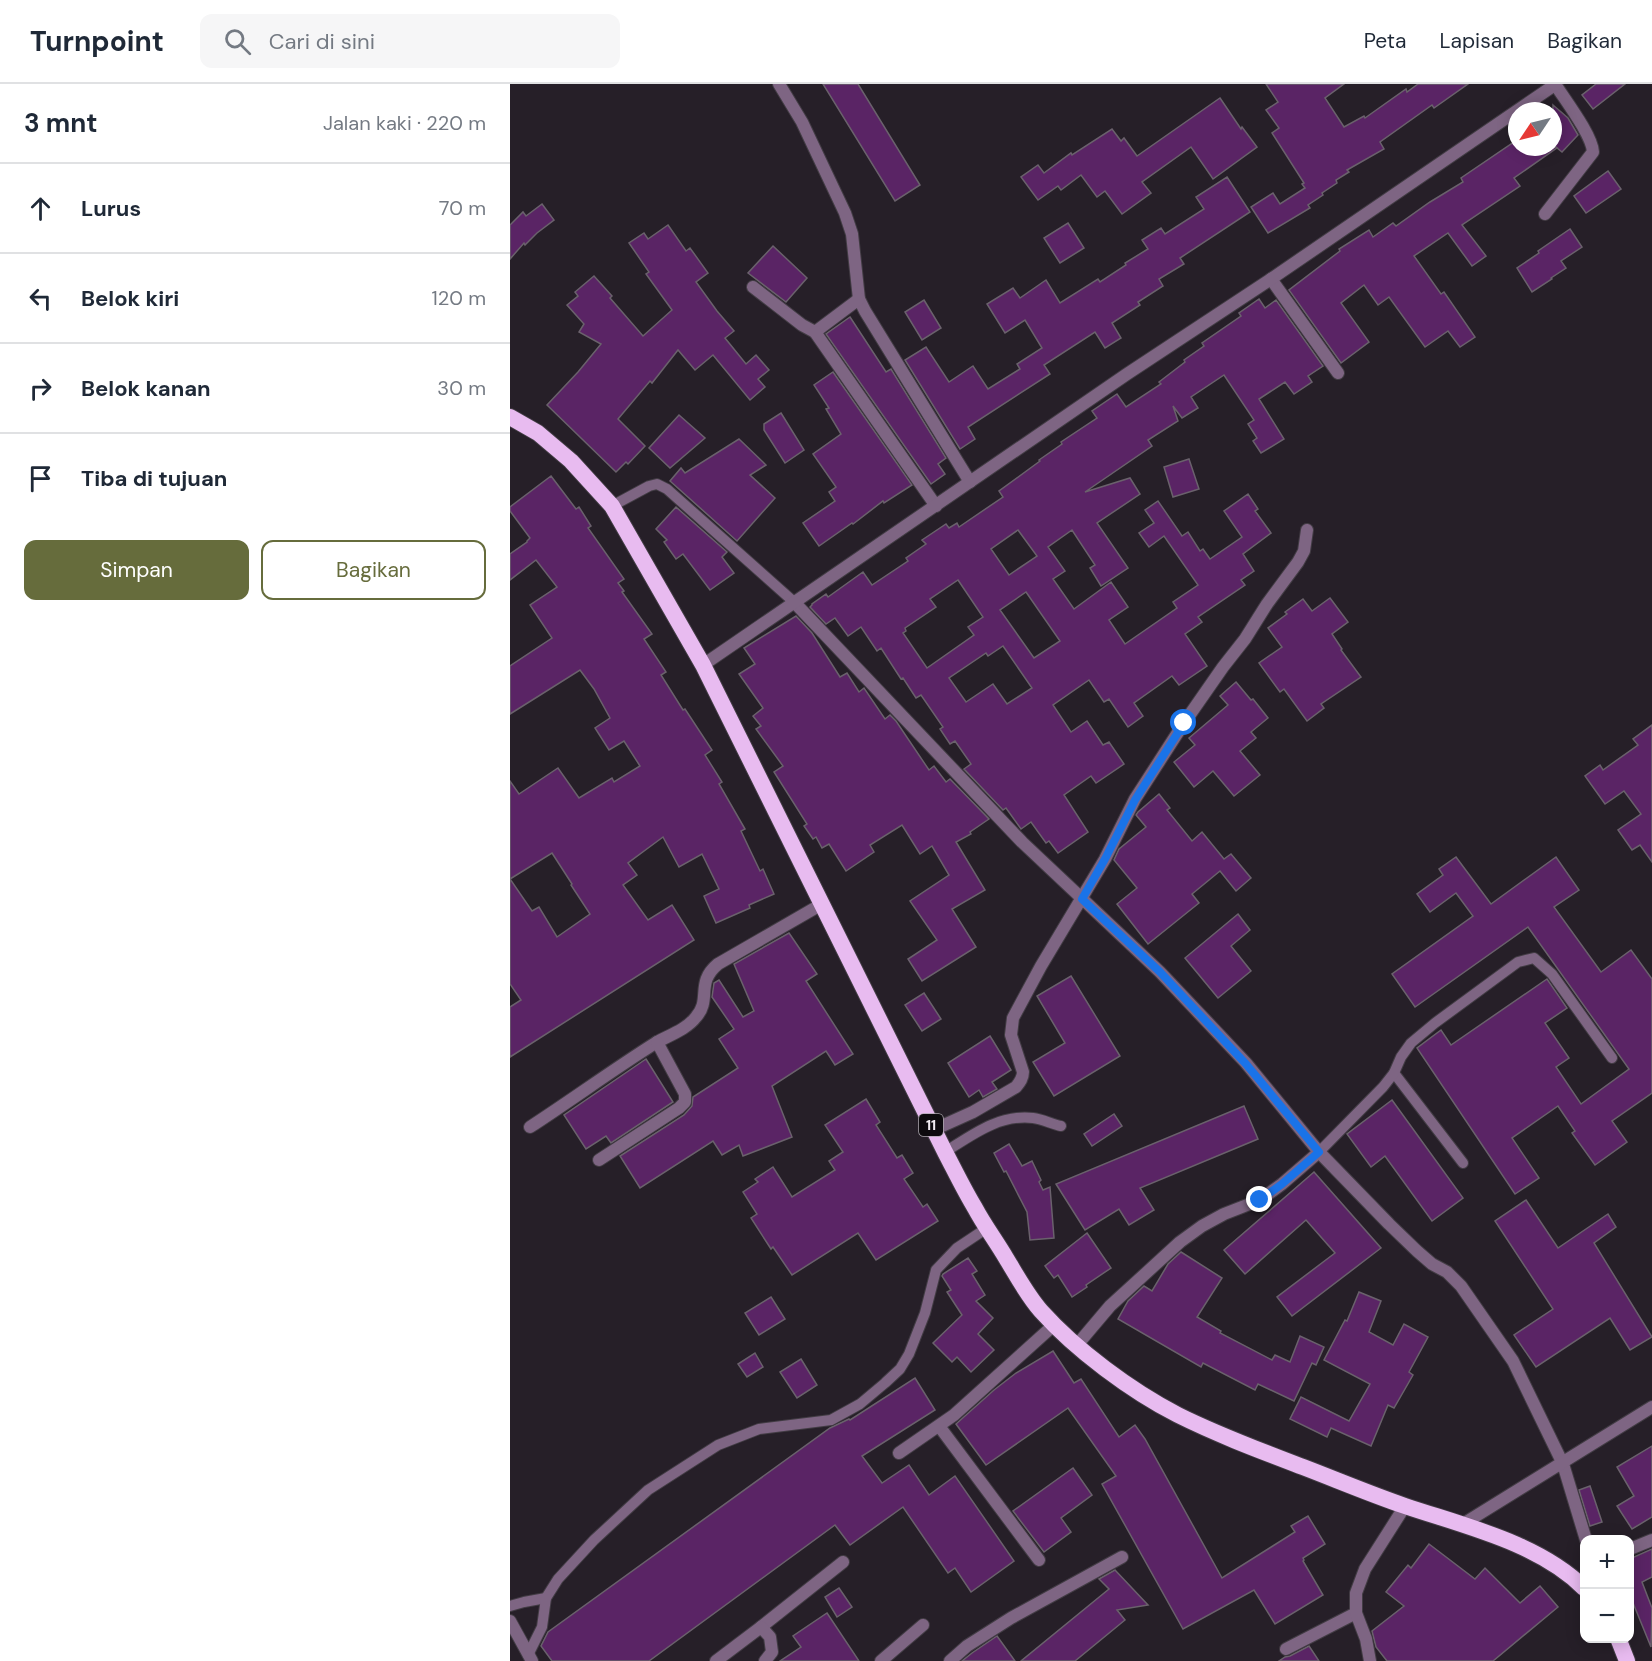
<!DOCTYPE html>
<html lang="id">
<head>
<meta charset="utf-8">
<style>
	:root { --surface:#fff; --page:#f6f6f7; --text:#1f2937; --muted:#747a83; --line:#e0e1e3; --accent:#666c3c }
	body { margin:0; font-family:"DM Sans",sans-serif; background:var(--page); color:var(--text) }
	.controls { position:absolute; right:18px; bottom:18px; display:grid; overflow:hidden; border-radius:12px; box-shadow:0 3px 15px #0003 }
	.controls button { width:54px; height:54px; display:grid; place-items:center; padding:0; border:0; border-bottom:2px solid var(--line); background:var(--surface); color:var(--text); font:30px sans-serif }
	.compass { position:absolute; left:998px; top:18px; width:54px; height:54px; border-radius:50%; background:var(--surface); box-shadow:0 3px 15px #0003; rotate:235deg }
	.stop { position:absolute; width:18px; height:18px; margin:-14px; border:4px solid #1a73e8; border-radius:50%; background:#fff }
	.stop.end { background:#1a73e8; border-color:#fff; box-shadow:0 2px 6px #0008 }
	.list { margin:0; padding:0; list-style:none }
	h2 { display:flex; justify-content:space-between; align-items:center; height:78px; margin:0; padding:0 24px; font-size:26px }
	h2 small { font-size:20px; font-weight:400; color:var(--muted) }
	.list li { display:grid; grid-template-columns:39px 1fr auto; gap:18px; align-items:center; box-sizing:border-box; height:90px; padding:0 24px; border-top:2px solid var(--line) }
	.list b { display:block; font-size:22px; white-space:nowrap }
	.list em { font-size:20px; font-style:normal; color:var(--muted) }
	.actions { display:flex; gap:12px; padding:18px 24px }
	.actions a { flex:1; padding:14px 0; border:2px solid var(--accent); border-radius:12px; text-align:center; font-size:21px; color:var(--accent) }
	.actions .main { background:var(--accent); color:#fff }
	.icon { flex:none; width:33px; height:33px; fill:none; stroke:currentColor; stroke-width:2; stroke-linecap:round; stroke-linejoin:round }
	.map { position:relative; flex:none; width:1142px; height:1577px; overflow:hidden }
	header { display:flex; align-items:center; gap:36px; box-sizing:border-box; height:84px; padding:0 30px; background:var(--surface); border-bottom:2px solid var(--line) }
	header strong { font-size:28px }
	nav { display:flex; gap:33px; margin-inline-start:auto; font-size:21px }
	.search { width:420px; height:54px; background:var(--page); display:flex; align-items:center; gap:15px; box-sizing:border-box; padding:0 21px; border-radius:12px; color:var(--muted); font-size:22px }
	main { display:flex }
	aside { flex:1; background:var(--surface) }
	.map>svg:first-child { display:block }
	.building { fill:#5a2465; stroke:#6a616c; stroke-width:1.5; fill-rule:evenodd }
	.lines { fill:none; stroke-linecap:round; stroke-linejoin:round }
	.service-casing { stroke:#423c44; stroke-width:12 }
	.minor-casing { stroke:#423c44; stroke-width:14 }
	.trunk-casing { stroke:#423c44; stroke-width:18 }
	.service { stroke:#7e6583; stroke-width:10 }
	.minor { stroke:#7e6583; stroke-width:12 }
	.trunk { stroke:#e8bbf0; stroke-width:16 }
	.route { stroke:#1a73e8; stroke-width:8 }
	.labels { text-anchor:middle; stroke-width:4.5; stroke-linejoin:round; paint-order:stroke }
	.shield { fill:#0d0a0e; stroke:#ada8ae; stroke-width:1.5 }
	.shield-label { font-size:14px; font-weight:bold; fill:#f1ecf2 }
</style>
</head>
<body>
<header>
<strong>Turnpoint</strong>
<div class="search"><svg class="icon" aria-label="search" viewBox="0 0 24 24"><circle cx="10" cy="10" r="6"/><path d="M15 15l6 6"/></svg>Cari di sini</div>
<nav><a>Peta</a><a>Lapisan</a><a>Bagikan</a></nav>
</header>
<main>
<aside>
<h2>3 mnt<small>Jalan kaki · 220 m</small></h2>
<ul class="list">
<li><svg class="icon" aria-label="ahead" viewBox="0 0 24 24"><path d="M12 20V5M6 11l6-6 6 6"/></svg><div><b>Lurus</b></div><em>70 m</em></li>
<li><svg class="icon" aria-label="left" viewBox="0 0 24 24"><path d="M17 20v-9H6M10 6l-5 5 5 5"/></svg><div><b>Belok kiri</b></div><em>120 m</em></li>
<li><svg class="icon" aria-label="right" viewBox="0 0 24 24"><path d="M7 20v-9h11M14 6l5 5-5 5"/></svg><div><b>Belok kanan</b></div><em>30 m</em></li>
<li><svg class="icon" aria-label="arrive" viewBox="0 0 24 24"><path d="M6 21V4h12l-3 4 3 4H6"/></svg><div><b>Tiba di tujuan</b></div></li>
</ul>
<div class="actions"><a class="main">Simpan</a><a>Bagikan</a></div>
</aside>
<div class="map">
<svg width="1142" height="1577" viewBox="0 0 1142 1577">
	<rect width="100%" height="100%" fill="#261f28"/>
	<g class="building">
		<path d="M313,0h35l62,101 -25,16z"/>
		<path d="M756,0h78l-19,14 19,29 20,-11 1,2 41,-29 1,3 11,-8h50l-34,24 -2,-3 -52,37 4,7 -37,21 2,2 -13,8 1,3 -15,10 1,2 -15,10 2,3 -42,25 -17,-26 22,-14 7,11 25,-16 -3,-4 2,-1 -32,-50 7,-5 -13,-18 12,-8z"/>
		<path d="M1086,0h29l-32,25 -11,-14z"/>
		<path d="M710,14l21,31 1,-2 15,20 -44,32 -22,-32 -49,35 9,11 -29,21 -17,-23 -8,6 -16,-22 -20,15 -3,-4 -20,14 -17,-23 17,-12 6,8 27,-20 1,2 40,-26 9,12 3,-3 13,18z"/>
		<path d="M1043,21l15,13 10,17 -16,17 -5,-4 -43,30 6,8 -58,39 24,31 -14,10 -24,-33 -34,23 27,38 3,-2 31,45 -15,10 -12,-16 -23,16 -36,-50 -11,8 -14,-20 -23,18 28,39 -28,21 -52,-73 51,-39 -1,-2 30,-19 4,7 20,-14 3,3 34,-24 33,-20 -2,-4 56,-38v7h39l-3,-2z"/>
		<path d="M1098,87l13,18 -35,24 -12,-17z"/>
		<path d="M717,93l23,35 -70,46 4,6 -25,15 4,7 -25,16 2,3 -28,18 9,15 -16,10 -10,-16 -51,33 6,9 -82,53 7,12 -15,10 -55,-89 21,-13 23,35 24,-16 15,23 32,-20 -3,-5 25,-16 -17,-28 -20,13 -18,-29 26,-16 7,10 26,-18 14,23 38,-24 2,3 26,-17 -1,-2 23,-14 -6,-9 19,-12 4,6 39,-25 -8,-12z"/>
		<path d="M32,120l12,16 -17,13 -12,12 -1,-2 -14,16v-34l13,-13 3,4z"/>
		<path d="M558,139l16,25 -24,15 -16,-25z"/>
		<path d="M158,141l18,26 4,-3 18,25 -12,9 21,29 17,20 -9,7 21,26 10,-9 13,15 -11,9 7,8 -15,13 -37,-45 -18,15 -17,-20 -26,33 -2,-2 -32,38 27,27 -17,18 -2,-2 -10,10 -69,-67 31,-33 23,-28 -22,-12 5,-8 -17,-19 11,-9 -3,-4 19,-16 18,20 -2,2 33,38 29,-26 -26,-36 3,-2 -20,-29 15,-10 4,6z"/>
		<path d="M1060,145l12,18 -21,14 5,7 -15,10 1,1 -20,13 -15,-24 22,-15 -1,-2z"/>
		<path d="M263,162l34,32 -21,24 -38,-29z"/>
		<path d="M749,215l6,9 11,-8 47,66 -15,10 4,6 -18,12 -9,-12 -26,17 25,40 -23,14 -8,-12 4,-3 -9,-14 6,-4 -30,-45 -33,22 7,11 -16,10 -9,-12 5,15 -30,19 4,6 -67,46 45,-14 10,16 -43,29 31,45 -27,18 -11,-18 5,-3 -23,-35 -24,17 17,24 -12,8 21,30 37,-27 17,25 -19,13 16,24 52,-36 -4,-6 25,-17 -34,-49 -15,11 -10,-14 15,-10 -9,-13 13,-9 24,35 6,-4 12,19 3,-2 7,10 32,-22 -18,-26 24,-17 10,15 -3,2 16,22 -28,21 11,17 -13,9 4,5 -47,32 4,5 -17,12 22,32 -28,19 -7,-9 -38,27 9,13 -15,11 -19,-28 -5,3 -15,-22 -36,25 18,27 16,-11 16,24 6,-3 15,22 -28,19 -5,-7 -27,19 24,37 -30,21 -9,-12 -3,2 -15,-21 -10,7 -15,-21 -3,2 -39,-41 7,-5 -16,-23 -5,3 -10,-15 3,-2 -22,-32 -5,3 -13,-20 -2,1 -20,-31 -4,3 -16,-24 -13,9 -13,-18 -9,6 -16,-17 2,-2v-1l14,-10 2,3 35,-25 9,13 36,-24 -2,-3 20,-14 -4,-4 24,-16 3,4 8,-5 2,4 44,-30 -4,-6 41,-30 -1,-1 23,-16 -1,-2 36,-24 -5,-7 25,-17 9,13 35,-23 -2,-2 26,-20 -1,-2 20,-14 -2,-3 39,-27 -2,-3zM508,446l19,26 -28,19 -18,-26zM448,496l25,37 -15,10 6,8 -47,33 -24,-35 3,-2 -1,-3 31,-21 -6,-8zM516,508l34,49 -26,17 -34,-48zM493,562l29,42 -25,16 -14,-20 -27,18 -17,-24 37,-25 2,3z"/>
		<path d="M414,216l17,28 -19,12 -17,-28z"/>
		<path d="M340,233l36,55 5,-3 55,89 -8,6 7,10 -14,10 -105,-150z"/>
		<path d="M323,288l79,113 -28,18 -1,-2 -30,23 -1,-1 -33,23 -16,-23 32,-22 -6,-9 7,-5 -23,-33 28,-20 -15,-25 3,-1 -15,-23z"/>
		<path d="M271,329l23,37 -19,13 -21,-33v-6z"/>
		<path d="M169,331l26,23 -35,30 -21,-20z"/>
		<path d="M229,355l27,26 -16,10 25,23 -38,43 -67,-60 11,-13 4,5z"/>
		<path d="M679,375l10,30 -26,8 -9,-30z"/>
		<path d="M41,392l25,33 3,-2 12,19 -3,2 36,51 -6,4 6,8 -2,1 30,42 -8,5 22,33 -5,3 22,35 2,-1 27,41 -7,5 17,27 -3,2 26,45 -4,2 19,40 3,-2 11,25 -25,11 1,3 -34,15 -12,-27 15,-7 -17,-35 -23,13 -16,-30 -35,26 9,12 -14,10 25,35 24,-15 22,35 -184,117v-50l11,-7 -11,-16v-203l9,13 39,-26 21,30 33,-20 2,4 26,-16 -16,-25 -15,9 -14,-22 15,-10 -16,-29 -14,-19 -70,44v-48l42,-28 -22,-33 27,-18 -21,-27 -26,20v-26l17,-12v-1l3,-3 -20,-27v-4zM42,769l20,31 -1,1 19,29 -33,23 -18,-30 -7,4 -22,-32z"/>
		<path d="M166,423l51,45 -5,5 12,16 -24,17 -27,-36 -7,5 -12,-17 3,-2 -11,-11z"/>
		<path d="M820,514l18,24 -16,12 10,15 -1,1 20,27 -40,27 3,4 -17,13 -23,-32 -4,3 -21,-29 23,-16 -14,-19 19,-14 -2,-2 18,-13 9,12z"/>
		<path d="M286,532l16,17 28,44 7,-4 12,19 5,-4 21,31 5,-4 6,6 33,49 5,-4 12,16 4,-3 39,40 -19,13 1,2 -15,8 29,48 -33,19 24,38 -54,34 -14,-22 29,-19 -27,-39 39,-26 -17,-29 -12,8 -18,-29 -32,20 4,7 -28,19 -17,-27 -7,4 -6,-11 -3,2 -9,-13 3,-2 -33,-52 9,-6 -27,-37 5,-3 -8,-10 10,-8 -24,-34 16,-10 -11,-16z"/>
		<path d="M726,598l15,18 2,-1 15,19 -17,14 5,6 -16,13 20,24 -26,21 -21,-25 -19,16 -20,-25 21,-17 -6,-7 39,-33 -8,-9z"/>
		<path d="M1142,641v137l-12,-17 -8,5 -14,-20 23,-16 -17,-23 -19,13 -20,-28 15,-11 3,5 35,-25 -5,-6z"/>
		<path d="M649,710l11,14 -3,2 25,31 10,-9 22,27 7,-5 20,24 -15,13 -16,-20 -28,23 7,9 -51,41 -31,-40 20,-16 -23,-28 5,-11 27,-22 -10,-12 2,-3z"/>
		<path d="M946,773l35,47 65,-47 23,33 -25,17 47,65 30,-22 21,29v114l-40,28 15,21 -32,23 -23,-32 3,-2 -17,-25 -46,32 27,40 -24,16 -98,-146 24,-18 10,15 96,-66 20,29 -22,15 24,35 -13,9 25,37 48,-35 -101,-142 -113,80 -23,-33 81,-58 -17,-23 -26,19 -13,-18 26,-19 -4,-6z"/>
		<path d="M728,830l12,16 -19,16 20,25 -33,27 -33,-40z"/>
		<path d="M279,849l28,41 -11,7 47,73 -18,11 -9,-14 -54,35 20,51 -49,19 -4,-11 -17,10 -9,-14 -73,47 -20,-32 64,-41 8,-9 1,-9 45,-29 -19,-29 15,-10 -22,-32 2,-14 5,-3 24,37 11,-6 -20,-47z"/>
		<path d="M561,892l49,80 -66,40 -21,-34 32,-19 -28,-47z"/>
		<path d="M414,909l17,26 -19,12 -17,-26z"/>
		<path d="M480,952l21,34 -19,12 5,7 -14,8 -4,-7 -10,7 -21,-34z"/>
		<path d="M136,975l27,43 -62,41 -5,-7 -20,13 -22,-34z"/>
		<path d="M356,1015l14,23 -4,3 21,33 5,-3 11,18 -9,6 19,28 4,-3 11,17 -62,39 -18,-27 -66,42 -19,-28 -2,2 -20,-31 6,-4 -14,-22 15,-10 -3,-3 18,-12 19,30 43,-27 -6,-9 14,-9 -18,-27z"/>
		<path d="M882,1016l71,98 -31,23 -47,-65 -14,11 -24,-33z"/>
		<path d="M734,1022l14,33 -118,49 14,22 -25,15 -10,-16 -34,21 -29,-46z"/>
		<path d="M604,1030l8,12 -30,20 -8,-12z"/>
		<path d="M499,1060l13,22 10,-5 9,19 -2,2 4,8 7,-3 4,51 -24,2 -3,-28 -21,-41 -2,1 -10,-19z"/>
		<path d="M804,1088l67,76 -89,68 -15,-19 58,-44 -29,-33 -61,54 -21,-24z"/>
		<path d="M1016,1116l32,48 50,-34 8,13 -22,16 58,94 -22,13 -20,-32 -74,49 -22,-32 39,-26 -58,-88z"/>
		<path d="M577,1149l24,35 -25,17 1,2 -15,10 -14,-22 -4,3 -9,-12z"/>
		<path d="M671,1168l41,26 -25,39 24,14 -1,2 52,27 3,-5 15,7 10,-26 24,11 -8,18 -4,-2 -18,38 -36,-17 -3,6 -52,-27 -2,4 -83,-48 10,-18 16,-15 8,5 16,-27z"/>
		<path d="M458,1174l9,13 -5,3 13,21 -9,6 17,17 -15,16 16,16 -23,22 -14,-15 -5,5 -19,-19 29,-28 -15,-23 4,-2 -9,-14 1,-2z"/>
		<path d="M849,1208l22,9 -12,31 24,13 11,-21 24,13 -19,35 4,3 -19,33 -6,-3 -17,41 -40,-18 -4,9 -37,-18 11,-22 48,24 21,-37 -46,-24 21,-40 2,1z"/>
		<path d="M261,1213l14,22 -26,16 -14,-22z"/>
		<path d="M543,1267l21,32 7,-4 38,58 16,-12 10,14 77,139 73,-46 -4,-6 17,-10 17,28 -22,14 1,2 -1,1 20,34 -48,29 -21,-34 -71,39 -81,-145 14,-8 -48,-68 -82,57 -30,-41 38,-34 22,-17z"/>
		<path d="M245,1269l8,14 -16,10 -9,-13z"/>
		<path d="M291,1275l16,26 -20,13 -17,-26z"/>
		<path d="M405,1294l20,32 -73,46 20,27 27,-18 20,30 26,-19 59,85 -43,31 -16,-24 -7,5 -45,-66 -53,38 -15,-20 -186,136h-97l-11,-15 7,-14 282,-204 19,-9 1,1z"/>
		<path d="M1142,1362v71l-20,12 -15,-23 17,-10 -17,-29z"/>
		<path d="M563,1384l19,27 -31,23 10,14 -27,20 -31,-41z"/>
		<path d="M1080,1402l12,36 -12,4 -11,-36z"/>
		<path d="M919,1460l46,35 10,-11 35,35 20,-17 18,21 -65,54h-106l-11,-14 -4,-16 32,-25 -18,-14 22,-27 3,3z"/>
		<path d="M1142,1465v28l-10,5 10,26 -1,39 -22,-54v-36l3,1z"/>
		<path d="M605,1486l33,35 -31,5 8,10 -50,41h-54l88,-72 -10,-10z"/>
		<path d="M329,1504l13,19 -15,10 -12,-20z"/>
		<path d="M317,1529l32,48h-79l21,-14 -8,-11z"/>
		<path d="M487,1552l18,25h-53l10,-8z"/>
		<path d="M799,1562l10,15h-40l6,-4 5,-1z"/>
	</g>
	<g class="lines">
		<g class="service-casing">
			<g id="service">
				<path d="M102,422l37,-20 8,-2 10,5 127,113"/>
				<path d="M884,989l69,90"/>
				<path d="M435,1068c27,-17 54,-38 88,-34 9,1 19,6 28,8"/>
				<path d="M809,1068l64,-65 11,-14 7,-16 10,-14 24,-20 83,-61 16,-4 18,16 60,84"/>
				<path d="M0,1522l14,-4 22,-4"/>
				<path d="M18,1571l14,-28 4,-29 12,-19 36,-39 54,-50 70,-45 41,-16 72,-9 29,-16 25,-21 15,-14 9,-15 16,-41 11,-43 21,-22 30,-20"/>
			</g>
		</g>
		<g class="minor-casing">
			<g id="minor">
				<path d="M269,0l23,38 43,91 7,21 7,65 6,12 105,171"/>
				<path d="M1035,130l48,-62c-1,-17 -28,-52 -38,-68"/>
				<path d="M761,195l67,94"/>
				<path d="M243,203l49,38 13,7 44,-33"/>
				<path d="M305,248l121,174"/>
				<path d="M284,518l228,240 138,130 86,91 73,89 70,72 28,27 15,13 15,8 14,14 52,75 50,103 23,76"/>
				<path d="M193,581l424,-291 144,-95 285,-195"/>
				<path d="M20,1043c43,-28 84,-58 127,-85 13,-7 30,-13 39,-25 16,-18 -1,-34 22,-53l104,-60"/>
				<path d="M423,1046l40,-18 43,-25c4,-5 7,-9 7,-15l-12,-37 2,-17 28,-52 64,-107 30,-60 49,-76 39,-56 22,-28 22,-35 31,-42 6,-11 3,-21"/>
				<path d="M89,1076l80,-52 6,-6v-8l-28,-52"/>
				<path d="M567,1261l33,-39 70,-64 22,-16 22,-12 36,-14 22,-16 37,-32"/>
				<path d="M429,1342l100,134"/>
				<path d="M389,1369l55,-38 101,-91"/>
				<path d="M953,1440l189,-117"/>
				<path d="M1120,1465l22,-9"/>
				<path d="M0,1537l22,40"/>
				<path d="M251,1543l82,-65"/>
				<path d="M776,1565l70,-36"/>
				<path d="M206,1577l45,-34 9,10 2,15 -7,9"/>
				<path d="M371,1577l42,-36"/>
				<path d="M440,1577l17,-15 44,-28 111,-61"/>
				<path d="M860,1577l-4,-22 -10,-26v-20l9,-24 40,-63"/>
			</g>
		</g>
		<g class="trunk-casing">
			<g id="trunk">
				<path d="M0,333l28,16 33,28 41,45 91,159 242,487c10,19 19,38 30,56 9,17 21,33 31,50 11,18 21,37 35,53 35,39 90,80 137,104 40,20 83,36 125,52 34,13 67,27 102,39 59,20 134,37 179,82"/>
				<path d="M1108,1554l9,23"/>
			</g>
		</g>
		<use href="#service" class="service"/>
		<use href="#minor" class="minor"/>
		<use href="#trunk" class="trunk"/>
	</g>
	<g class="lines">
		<path class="route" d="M674,639l-49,77 -30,59 -23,40 78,73 86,92 73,88 -37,32 -22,16"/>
	</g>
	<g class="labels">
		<rect class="shield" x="409" y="1030" width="24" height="22" rx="4.5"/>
		<g class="shield-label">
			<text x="421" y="1046">11</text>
		</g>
	</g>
</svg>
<div class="controls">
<button>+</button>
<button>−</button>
</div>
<svg class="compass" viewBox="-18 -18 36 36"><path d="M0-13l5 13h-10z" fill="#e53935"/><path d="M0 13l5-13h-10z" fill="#747a83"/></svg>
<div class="stop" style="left:674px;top:639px"></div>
<div class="stop end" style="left:750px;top:1116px"></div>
</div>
</main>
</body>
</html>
